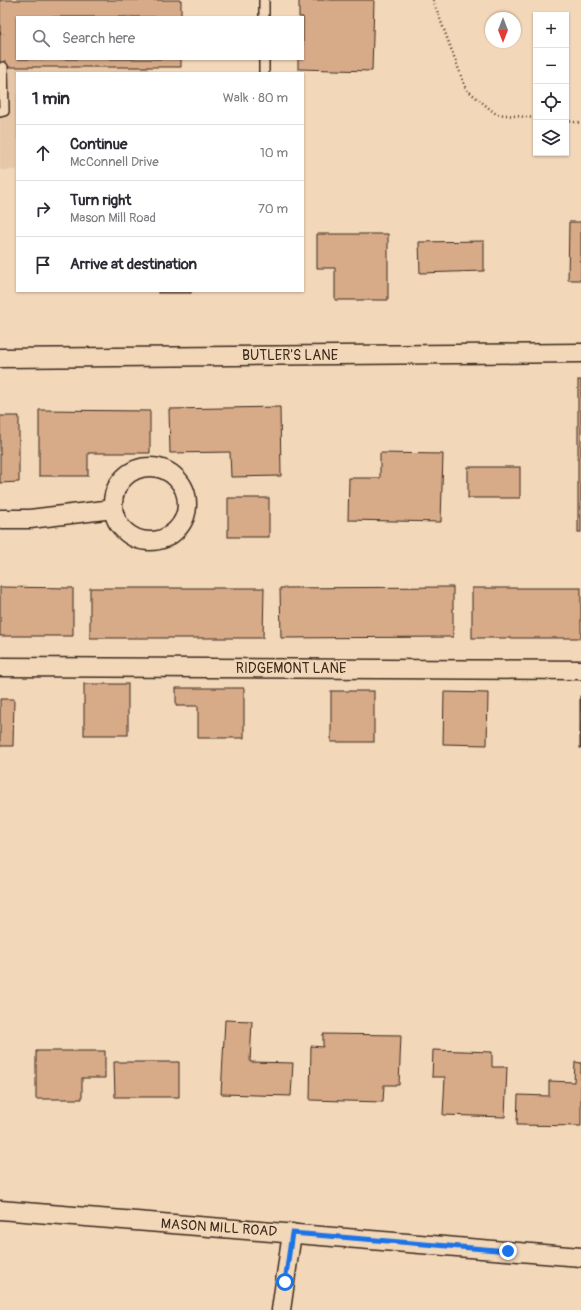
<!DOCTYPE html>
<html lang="en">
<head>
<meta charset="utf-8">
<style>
	:root { --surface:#fff; --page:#f2f2f3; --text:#2b2b33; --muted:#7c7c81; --line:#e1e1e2 }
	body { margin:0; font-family:Pangolin,sans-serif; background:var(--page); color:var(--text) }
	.controls { position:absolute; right:12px; top:12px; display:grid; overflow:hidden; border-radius:0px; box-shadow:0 1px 3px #0004 }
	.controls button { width:36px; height:36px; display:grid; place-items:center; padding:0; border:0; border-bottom:1px solid var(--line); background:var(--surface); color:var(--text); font:20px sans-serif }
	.compass { position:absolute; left:485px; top:12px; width:36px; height:36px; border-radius:50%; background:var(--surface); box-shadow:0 1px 3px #0004; rotate:180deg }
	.stop { position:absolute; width:12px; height:12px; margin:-9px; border:3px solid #1a73e8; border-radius:50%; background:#fff }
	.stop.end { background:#1a73e8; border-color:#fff; box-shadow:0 1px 4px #0008 }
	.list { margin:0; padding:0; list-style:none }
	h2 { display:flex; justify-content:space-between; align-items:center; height:52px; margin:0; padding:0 16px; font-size:17px }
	h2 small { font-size:13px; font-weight:400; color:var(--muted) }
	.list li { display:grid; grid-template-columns:26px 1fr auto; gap:12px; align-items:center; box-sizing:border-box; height:56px; padding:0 16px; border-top:1px solid var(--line) }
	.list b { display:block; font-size:15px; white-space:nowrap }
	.list p { margin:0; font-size:13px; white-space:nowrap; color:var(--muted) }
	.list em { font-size:13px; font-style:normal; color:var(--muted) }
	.icon { flex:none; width:22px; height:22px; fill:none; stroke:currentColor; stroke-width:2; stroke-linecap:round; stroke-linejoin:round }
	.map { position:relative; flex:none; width:581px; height:1310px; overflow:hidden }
	.search { position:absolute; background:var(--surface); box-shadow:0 1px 3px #0004; left:16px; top:16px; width:288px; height:44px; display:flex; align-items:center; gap:10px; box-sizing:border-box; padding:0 14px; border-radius:0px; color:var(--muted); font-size:15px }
	.panel { position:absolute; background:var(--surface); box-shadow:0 1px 3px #0004; left:16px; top:72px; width:288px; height:220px; border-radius:0px }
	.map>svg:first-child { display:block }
	.built { fill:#e6c7a7 }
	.building { fill:#d7aa88; stroke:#3b2a1e }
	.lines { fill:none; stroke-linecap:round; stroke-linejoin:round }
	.lane-casing { stroke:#3b2a1e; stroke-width:12 }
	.street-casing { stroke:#3b2a1e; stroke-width:21 }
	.path { stroke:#3b2a1e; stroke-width:2.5; stroke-dasharray:1 3; stroke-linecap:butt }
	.lane { stroke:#f2d7b9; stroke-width:9 }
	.street { stroke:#f2d7b9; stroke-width:18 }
	.route { stroke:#1a73e8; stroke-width:5 }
	.labels { text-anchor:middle; stroke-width:3.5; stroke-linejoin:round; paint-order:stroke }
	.street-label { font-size:14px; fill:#3b2a1e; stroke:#f2d7b9 }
</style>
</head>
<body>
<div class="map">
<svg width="581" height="1310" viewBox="0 0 581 1310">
	<rect width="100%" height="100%" fill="#f2d7b9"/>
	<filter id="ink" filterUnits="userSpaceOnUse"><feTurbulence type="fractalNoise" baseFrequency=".025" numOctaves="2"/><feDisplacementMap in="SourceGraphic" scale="8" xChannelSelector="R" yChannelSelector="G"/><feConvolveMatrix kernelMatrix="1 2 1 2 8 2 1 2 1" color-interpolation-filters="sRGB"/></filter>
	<g filter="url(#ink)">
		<path class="built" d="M0,0l17,17v42h132v14h-132v97h-17z"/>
		<g class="building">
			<path d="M0,0h181v17h-164v42h164v8h-181z"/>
			<path d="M299,0h75l-2,71 -74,-2v-10h5v-42h-4z"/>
			<path d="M569,222h12v58h-13z"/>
			<path d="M317,234h71v66h-53v-32h-18z"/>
			<path d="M484,241v30l-64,2 -1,-31z"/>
			<rect x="158" y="291" width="33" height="2"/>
			<rect x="578" y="380" width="3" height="152"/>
			<path d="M280,407l1,69 -50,1 -1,-25 -60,1 -1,-44z"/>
			<path d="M39,410l111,1v42h-62v23h-49z"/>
			<path d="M0,416h19v66l-19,1z"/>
			<path d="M380,453l63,1 -2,68 -93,-2 1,-42h31z"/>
			<rect x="468" y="467" width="52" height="31"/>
			<rect x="228" y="498" width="41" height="39"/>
			<path d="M0,587l73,1v48h-73z"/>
			<path d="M453,587v50l-172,1 -1,-50z"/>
			<path d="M90,588h174l-1,50h-173z"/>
			<rect x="472" y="588" width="109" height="50"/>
			<rect x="84" y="684" width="44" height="51"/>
			<path d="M176,688h68v50h-46v-32h-22z"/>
			<rect x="331" y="691" width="43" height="51"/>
			<path d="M444,692l44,1 -1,52 -44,-1z"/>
			<rect x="580" y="696" width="1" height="52"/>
			<path d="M0,699h14l-1,47h-13z"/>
			<path d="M225,1020l27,1 -2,41 43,1 -2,33 -70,-2z"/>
			<path d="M323,1034l78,1 -2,50h-15l-1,17 -73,-2 1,-54 12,1z"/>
			<path d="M433,1050l59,2v15h15l-2,50 -62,-2 2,-38h-13z"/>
			<path d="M36,1051h69v27h-23v21h-46z"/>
			<path d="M114,1062h65v35h-64z"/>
			<path d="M575,1062l6,1v63l-64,-1 1,-30 31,1v-15l25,1z"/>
		</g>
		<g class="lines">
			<g class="lane-casing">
				<g id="lane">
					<path d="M264,0v17"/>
					<path d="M264,59v14"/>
					<path d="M0,112l4,-1 -1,-44"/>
				</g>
			</g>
			<g class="street-casing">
				<g id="street">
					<path d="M0,358l581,-5"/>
					<circle cx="150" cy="504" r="37"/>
					<path d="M0,519h30l83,-10"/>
					<path d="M0,667l581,3"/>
					<path d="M0,1210l581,47"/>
					<path d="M281,1310l11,-77"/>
				</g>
			</g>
			<g class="path">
				<path d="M433,0l33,89 30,25 40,4"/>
				<path d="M0,33l4,1"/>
				<path d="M566,121l15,2"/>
			</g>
			<use href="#lane" class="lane"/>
			<use href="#street" class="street"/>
		</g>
	</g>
	<g class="lines" filter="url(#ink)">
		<path class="route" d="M285,1282l7,-49 216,18"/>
	</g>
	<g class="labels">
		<g class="street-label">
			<text x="290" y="360">BUTLER'S LANE</text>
			<text x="291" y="673">RIDGEMONT LANE</text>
			<text transform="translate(219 1227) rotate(4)" y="5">MASON MILL ROAD</text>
		</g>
	</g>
</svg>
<div class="controls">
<button>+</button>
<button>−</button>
<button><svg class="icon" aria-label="locate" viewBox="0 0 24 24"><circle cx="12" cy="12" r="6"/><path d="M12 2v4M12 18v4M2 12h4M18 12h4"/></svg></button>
<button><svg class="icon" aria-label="layers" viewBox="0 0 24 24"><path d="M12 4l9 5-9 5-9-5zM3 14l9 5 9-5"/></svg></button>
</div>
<svg class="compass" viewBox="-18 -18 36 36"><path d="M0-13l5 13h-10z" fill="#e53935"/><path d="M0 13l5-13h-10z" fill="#7c7c81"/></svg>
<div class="stop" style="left:285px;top:1282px"></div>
<div class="stop end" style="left:508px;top:1251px"></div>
<div class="search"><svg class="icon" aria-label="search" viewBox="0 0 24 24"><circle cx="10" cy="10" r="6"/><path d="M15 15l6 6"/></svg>Search here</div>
<section class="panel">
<h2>1 min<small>Walk · 80 m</small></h2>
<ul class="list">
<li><svg class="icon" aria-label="ahead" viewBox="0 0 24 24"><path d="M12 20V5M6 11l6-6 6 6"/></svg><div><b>Continue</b><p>McConnell Drive</p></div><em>10 m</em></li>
<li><svg class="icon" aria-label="right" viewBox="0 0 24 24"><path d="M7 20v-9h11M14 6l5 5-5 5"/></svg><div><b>Turn right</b><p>Mason Mill Road</p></div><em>70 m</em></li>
<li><svg class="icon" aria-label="arrive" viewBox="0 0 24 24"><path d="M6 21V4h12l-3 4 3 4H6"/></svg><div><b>Arrive at destination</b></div></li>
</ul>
</section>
</div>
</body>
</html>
